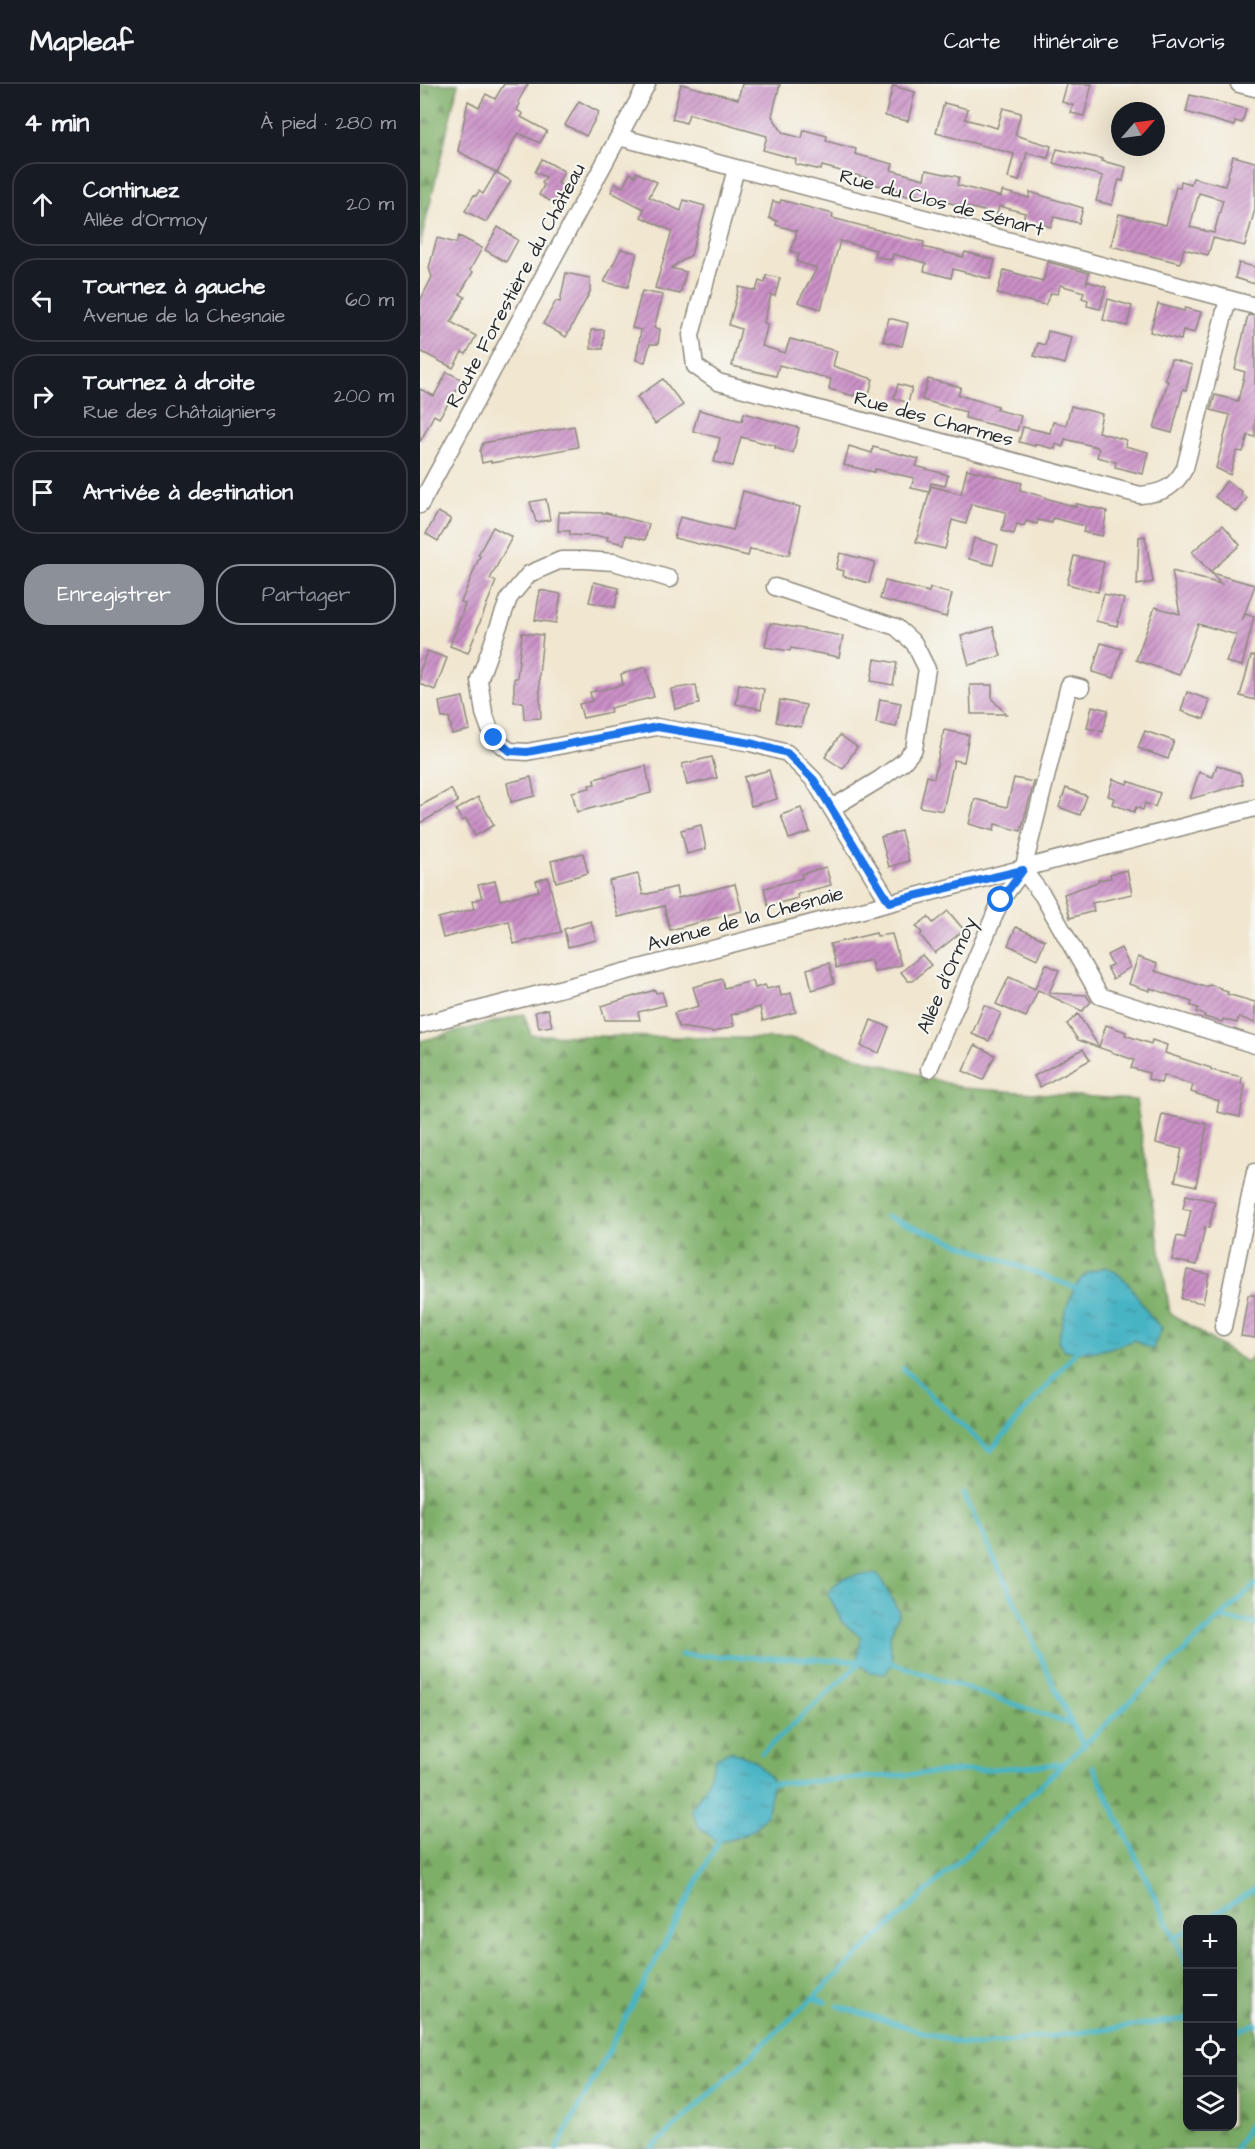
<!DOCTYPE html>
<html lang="fr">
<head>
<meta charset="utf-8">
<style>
	:root { --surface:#171b24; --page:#20242c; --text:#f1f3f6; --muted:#9ea1a6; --line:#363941; --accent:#8c9099 }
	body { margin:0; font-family:"Architects Daughter",sans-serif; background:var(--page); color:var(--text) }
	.controls { position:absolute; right:18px; bottom:18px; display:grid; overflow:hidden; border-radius:12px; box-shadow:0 6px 24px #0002 }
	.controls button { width:54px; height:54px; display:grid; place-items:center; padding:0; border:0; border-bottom:2px solid var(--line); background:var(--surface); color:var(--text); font:30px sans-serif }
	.compass { position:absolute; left:691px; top:18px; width:54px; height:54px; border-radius:50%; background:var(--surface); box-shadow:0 6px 24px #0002; rotate:62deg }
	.stop { position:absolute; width:18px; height:18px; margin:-14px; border:4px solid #1a73e8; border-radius:50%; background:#fff }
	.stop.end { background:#1a73e8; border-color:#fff; box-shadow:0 2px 6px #0008 }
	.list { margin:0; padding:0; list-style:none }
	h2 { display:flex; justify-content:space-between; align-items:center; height:78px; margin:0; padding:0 24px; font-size:26px }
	h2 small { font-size:20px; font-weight:400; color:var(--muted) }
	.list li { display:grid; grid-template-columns:39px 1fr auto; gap:18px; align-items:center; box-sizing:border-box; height:84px; margin:0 12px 12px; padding:0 12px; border:2px solid var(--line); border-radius:24px }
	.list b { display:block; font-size:22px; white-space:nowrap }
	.list p { margin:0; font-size:20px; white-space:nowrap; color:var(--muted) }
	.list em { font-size:20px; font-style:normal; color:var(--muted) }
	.actions { display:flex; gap:12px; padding:18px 24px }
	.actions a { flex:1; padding:14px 0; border:2px solid var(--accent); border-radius:24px; text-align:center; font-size:21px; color:var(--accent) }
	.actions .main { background:var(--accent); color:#fff }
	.icon { flex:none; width:33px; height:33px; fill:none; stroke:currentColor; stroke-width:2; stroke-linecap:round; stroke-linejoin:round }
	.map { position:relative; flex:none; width:835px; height:2065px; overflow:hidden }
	header { display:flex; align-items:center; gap:36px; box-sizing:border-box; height:84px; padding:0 30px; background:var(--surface); border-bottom:2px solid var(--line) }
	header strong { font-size:28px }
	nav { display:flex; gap:33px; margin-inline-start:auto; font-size:21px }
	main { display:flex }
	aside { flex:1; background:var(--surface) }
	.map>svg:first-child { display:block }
	.forest { fill:url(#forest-firs); stroke:#546d4a; stroke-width:1.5; fill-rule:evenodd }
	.water { fill:url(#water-ripples); stroke:#397078; stroke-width:1.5 }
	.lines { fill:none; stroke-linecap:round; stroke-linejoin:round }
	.stream { stroke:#47b4c4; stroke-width:5 }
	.building { fill:url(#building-hatch); fill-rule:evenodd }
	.minor-casing { stroke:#8e897e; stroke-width:19 }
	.minor { stroke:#fff; stroke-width:16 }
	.route { stroke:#1a73e8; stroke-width:8 }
	.labels { text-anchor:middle; stroke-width:4.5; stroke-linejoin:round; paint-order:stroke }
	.street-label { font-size:20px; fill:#2b2b2b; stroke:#f6f6f2 }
</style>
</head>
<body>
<header>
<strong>Mapleaf</strong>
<nav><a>Carte</a><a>Itinéraire</a><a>Favoris</a></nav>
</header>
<main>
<aside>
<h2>4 min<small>À pied · 280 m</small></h2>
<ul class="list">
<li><svg class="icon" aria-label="ahead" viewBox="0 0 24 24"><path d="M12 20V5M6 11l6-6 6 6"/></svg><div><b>Continuez</b><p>Allée d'Ormoy</p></div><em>20 m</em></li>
<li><svg class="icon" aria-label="left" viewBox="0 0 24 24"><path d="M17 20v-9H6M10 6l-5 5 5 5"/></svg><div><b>Tournez à gauche</b><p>Avenue de la Chesnaie</p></div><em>60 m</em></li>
<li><svg class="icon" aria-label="right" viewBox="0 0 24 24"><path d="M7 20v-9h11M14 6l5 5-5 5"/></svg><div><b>Tournez à droite</b><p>Rue des Châtaigniers</p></div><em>200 m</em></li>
<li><svg class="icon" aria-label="arrive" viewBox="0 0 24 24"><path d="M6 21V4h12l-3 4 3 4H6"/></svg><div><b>Arrivée à destination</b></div></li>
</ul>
<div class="actions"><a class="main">Enregistrer</a><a>Partager</a></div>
</aside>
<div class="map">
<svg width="835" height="2065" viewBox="0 0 835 2065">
	<defs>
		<pattern id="forest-firs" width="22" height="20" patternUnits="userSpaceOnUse" patternTransform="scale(1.5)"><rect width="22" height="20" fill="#7eaf68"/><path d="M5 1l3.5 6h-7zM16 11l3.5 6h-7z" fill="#678f56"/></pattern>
		<pattern id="water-ripples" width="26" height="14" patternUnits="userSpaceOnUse" patternTransform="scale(1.5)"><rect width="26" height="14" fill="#47b4c4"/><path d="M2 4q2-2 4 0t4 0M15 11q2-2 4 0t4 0" fill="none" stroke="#3b939f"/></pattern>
		<pattern id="building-hatch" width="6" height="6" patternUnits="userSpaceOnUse" patternTransform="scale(1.5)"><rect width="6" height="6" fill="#ca90c6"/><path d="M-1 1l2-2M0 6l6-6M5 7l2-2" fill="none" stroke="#a476a1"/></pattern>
	</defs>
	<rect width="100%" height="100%" fill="#f6f6f2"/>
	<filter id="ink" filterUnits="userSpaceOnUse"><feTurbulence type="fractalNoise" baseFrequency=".0167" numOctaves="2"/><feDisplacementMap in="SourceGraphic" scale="12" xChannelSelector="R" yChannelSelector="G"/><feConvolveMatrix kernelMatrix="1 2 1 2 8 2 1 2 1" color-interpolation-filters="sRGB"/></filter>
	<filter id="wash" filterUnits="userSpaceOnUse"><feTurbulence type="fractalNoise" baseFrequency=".008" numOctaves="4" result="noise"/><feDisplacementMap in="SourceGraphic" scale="24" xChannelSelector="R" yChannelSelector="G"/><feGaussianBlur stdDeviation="1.35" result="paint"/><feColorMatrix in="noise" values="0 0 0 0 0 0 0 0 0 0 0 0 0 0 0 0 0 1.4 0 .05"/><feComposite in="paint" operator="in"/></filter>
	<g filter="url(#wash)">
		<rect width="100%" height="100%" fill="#f1e7d0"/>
		<g class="forest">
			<path d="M0,0h38l-38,162z"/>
			<path d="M104,930l7,21 265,4 167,49 173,12 34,213 76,49 9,-9v796h-835v-1108zM768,1836h44v206h-44z"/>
		</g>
		<g class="water">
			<path d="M685,1183c29,10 35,43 57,61l-10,22 -17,-10c-23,8 -46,16 -71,10l-6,-9c4,-18 12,-57 29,-67 5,-3 13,-5 18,-7z"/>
			<path d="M458,1490l21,38 -9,24 2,27 -6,10 -17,-1 -12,-11 4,-24 -19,-15 -14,-28c13,-21 27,-19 50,-20z"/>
			<path d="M310,1667l26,10 16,19 -1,4c-1,8 0,21 -4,29 -8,18 -31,27 -49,29l-19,-15 -8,-17 15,-24 10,-28z"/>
		</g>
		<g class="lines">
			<g class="stream">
				<path d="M466,1132l190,72"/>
				<path d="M483,1285l87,82 85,-98"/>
				<path d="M544,1410l108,230"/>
				<path d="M800,1534l35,6"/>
				<path d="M261,1571l176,6"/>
				<path d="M472,1579l180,61 12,22"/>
				<path d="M342,1669l97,-89"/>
				<path d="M673,1682l95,201"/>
				<path d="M351,1700l292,-20"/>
				<path d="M785,1836l50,-31"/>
				<path d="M754,1855l14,-9"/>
				<path d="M393,1914l13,4"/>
				<path d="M418,1922l121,37 15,3 214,-27"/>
				<path d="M812,1949l23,-9"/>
				<path d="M137,2065l161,-307"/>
				<path d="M231,2065l604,-564"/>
				<path d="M815,2065l20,-33"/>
			</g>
		</g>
		<g id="blocks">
			<g class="building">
				<path d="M84,0h24l-10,18 2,2 -3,6 6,4 -2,3 26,14 -7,12 -22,-10 -21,40 -39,-22 10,-50 11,6 7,-13 9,5z"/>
				<path d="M261,0l57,15 4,-15h38l-8,32 11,17 19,5 2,-8 23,6 -1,5 30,8 -1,5 38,10 -2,6 33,9 2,-9 33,7 -2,8 44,12 1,-6 27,7 1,-6 30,9 23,7 -4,15 -25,-6 -3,10 -28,-8 2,-6 -26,-7 -2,8 -85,-20 -1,3 -15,-4 1,-3 -27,-7 1,-4 -49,-13 -1,4 -26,-6 1,-5 -33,-9 4,-14 -78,-22 -3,9 -14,-4z"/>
				<path d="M647,0h25l-8,32 -13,-3 2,-8 -11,-3z"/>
				<path d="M473,2l22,6 -7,29 -23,-5z"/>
				<path d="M770,11l56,14 -4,14 -7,-2 -1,5 -48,-14z"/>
				<path d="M159,17l20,11 -13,24 -21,-11z"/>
				<path d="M524,19l24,6 -3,10 32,9 6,-20 18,5 -6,22 36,11 -3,12 -21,-5 -8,28 -11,-3 6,-24 -78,-21z"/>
				<path d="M637,65l46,10 -1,2 24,6 -3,14 -4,-1 -7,25 -16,-4 7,-25 -50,-13z"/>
				<path d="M813,72l22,6v47l-10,37 -32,-8 -5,17 -24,-6 -4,14 -69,-17 8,-32 47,11 10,-38 4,1 1,-7 10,3 2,-6 32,8zM779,109l24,7 -9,33 -24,-6z"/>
				<path d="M122,75l22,12 -6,12 5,3 -9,17 -15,-8 5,-10 -2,-2 4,-6 -11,-5z"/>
				<path d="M76,88l15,9 -25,41 -21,-11 9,-16 2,1 3,-5 4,3z"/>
				<path d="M216,88l21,10 -8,15 32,14 3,-11 21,6 -14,49 -20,13 15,4 -6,22 -25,-6 17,-57 -31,-14 3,-8 -33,-17 4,-9 8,4 7,-14 5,3z"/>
				<path d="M361,116l52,14 -1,4 92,24 -1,5 40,10 2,-5 30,8 -5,19 -37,-10 -2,9 -27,-7 2,-8 -33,-9 -2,6 -17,-4 2,-6 -36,-9 -19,68 -20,-6 -3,-1 19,-34 -20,-6 2,-8 -8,-3 6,-20 -21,-6 1,-4 -8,-3 4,-17 7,2z"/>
				<path d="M78,143l20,13 -12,22 -21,-12z"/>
				<path d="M39,152l23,12 -12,22 3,2 -13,22 5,3 -14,25 25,14 -10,18 -4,-2 -9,16 -33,-17v-50l12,-24 -3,-9 8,-30 19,5z"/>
				<path d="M201,165l16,4 -9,34 -24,-5z"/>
				<path d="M628,178l41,11 -3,12 1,-4 19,6 -6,22 -13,-3 1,-6 -6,-2 2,-6 -24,-7 -2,9 -7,-1 -6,12 -48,-11 7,-24 39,11z"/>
				<path d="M819,179l16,4v17l-20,-6z"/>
				<path d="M146,189l24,5v14l-24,45 -23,-13 13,-23 4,1z"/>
				<path d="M346,191l14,3 -5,18 -4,-1 -7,28 4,1 -6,22 23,7 5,-14 47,12 -4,15 40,13 -5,19 -13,-4 -1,2 -25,-7 2,-10 -52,-14 -3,11 -44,-10 9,-37 -12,-4 10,-38 17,4 3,-10 6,2z"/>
				<path d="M222,207l21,4 -9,33 6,1 -2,15h-8l-5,18 -9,-2 5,-30 -9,-2z"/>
				<path d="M688,215l24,7 -5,20 -24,-6z"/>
				<path d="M738,220l26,7 1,-3 16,4 -6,21 -12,-3 -2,10 -31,-8z"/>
				<path d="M828,231l7,1v121l-7,-2 -5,17 -5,-1 -2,2 -6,22 -14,-7 14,-53 -19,-5 4,-15 23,6 7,-29 -10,-3z"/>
				<path d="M469,234l19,5 -6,23 -19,-5z"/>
				<path d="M171,246h13l-1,19h-12z"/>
				<path d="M628,247l24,6 -7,27 -31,-8 4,-13 7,2z"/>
				<path d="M751,275l21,6 -6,25 -3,-1 -11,44 -18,-5 14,-47 -3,-1z"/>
				<path d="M27,288l16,8 -24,38 -5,-3 -14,27v-53l14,7z"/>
				<path d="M243,295l20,26 -28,19 -18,-27z"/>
				<path d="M508,295l33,8 -3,8 40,11 -1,4 24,6 -4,15 -52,-13 1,-6 -44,-12z"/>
				<path d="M478,300l14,4 -4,15 -14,-5z"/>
				<path d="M651,322l31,8 -4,18 28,8 -1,6 23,6 -5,22 -28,-7 1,-5 -19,-5 2,-7 -2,-3 -32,-8 -2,8 -7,-3 -1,5 -20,-5v2l-16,-4 4,-15 27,6 3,-11 13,3z"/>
				<path d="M279,326l43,11 2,-8 55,15 -6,25 -18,-5 1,-2 -35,-9 -8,29 -19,-4 6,-24 -27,-7z"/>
				<path d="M154,342l4,21 -87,16v-2l-9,2 -2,-12 3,-8z"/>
				<path d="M429,362l23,7 1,-6 46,12 -3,7 32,9 -3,11 -14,-3 -2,9 -18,-4 3,-10 -39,-9 -1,3 -30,-7z"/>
				<path d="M547,385l55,14 -2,7 25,7v1l31,9 1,-3 30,7 -5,25 -19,-4 2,-6 -32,-8 -1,5 -14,-3 -1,4 -11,-3 -2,5 -7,-2 -3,10 -12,-3 4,-19 -35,-8 -5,20 -14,-4 -7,29 -29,-7 15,-56 30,8z"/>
				<path d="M806,397l16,11 -1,2 6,4 -10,14 -22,-15z"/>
				<path d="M323,407l57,16 -11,48 -39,-6 -2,7 -74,-18 6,-21 53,13z"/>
				<path d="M126,415l4,21 -14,2 -6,-20z"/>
				<path d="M18,428l13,7 -13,22 -12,-7z"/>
				<path d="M139,428l47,1 43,11 -4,16 -19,-5 -2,9 -17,-4 1,-3 -38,-2v-4h-12z"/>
				<path d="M803,441l17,20 -30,27 -18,-20z"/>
				<path d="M73,443l19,10 -22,42 6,2 -28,72 -18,-7 15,-42 -4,-2 19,-46 -2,-1z"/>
				<path d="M725,452l8,46 -16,3 2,-48z"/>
				<path d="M554,454l24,7 -5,20 -24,-6z"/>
				<path d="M420,469l35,9 -6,21 -26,-7 1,-5 -8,-2z"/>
				<path d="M654,472l30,6 -6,30 -31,-8z"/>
				<path d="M752,487l49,13 -10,-11 44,12 -13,36 3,-7 9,3 -12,49 -16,-4 11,-27 -39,-11 -19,51 -43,-15 19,-53 25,7z"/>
				<path d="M465,497l44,11 1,-4 22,6 -6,23 -66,-18z"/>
				<path d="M174,498l25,6 -4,19 -26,-5z"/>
				<path d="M120,506l21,4 -5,29 -21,-3z"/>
				<path d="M684,510l20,5 -7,27 -21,-5z"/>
				<path d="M350,539l73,13 -4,21 -48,-9 -1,3 -25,-4z"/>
				<path d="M573,543l8,29 -32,9 -8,-29z"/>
				<path d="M102,549l21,2 -4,40 2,43 -17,1 -1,-17h-9v-24h3z"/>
				<path d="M681,559l21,6 -8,29 -22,-6z"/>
				<path d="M7,567l20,7 -12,32 -15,-6v-13z"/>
				<path d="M831,572h4v44l-15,-4z"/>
				<path d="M455,575l22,4 -4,22 -22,-4z"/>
				<path d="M226,583l8,30 -44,11 1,4 -28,6 -4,-14 13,-3 -2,-9 33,-7 -2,-11z"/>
				<path d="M319,600l25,5 -3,20 -25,-5z"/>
				<path d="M276,601l3,19 -24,5 -4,-20z"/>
				<path d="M550,601h22v14l14,15h-35z"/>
				<path d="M767,608l23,8 -6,19 -23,-8z"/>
				<path d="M43,613l7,33 -18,4 -3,-17 -7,1 -3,-16z"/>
				<path d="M460,615l21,4 -5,24 -20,-4z"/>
				<path d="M360,616l26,5 -5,22 -25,-5z"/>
				<path d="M672,622l16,4 -5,22 -16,-4z"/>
				<path d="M524,646l25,5 -5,27 -10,-2 -11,51 -23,-4 7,-31 7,2z"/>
				<path d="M725,647l29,10 -6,18 -30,-11z"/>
				<path d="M420,651l17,12 -14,22 -18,-12z"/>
				<path d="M292,673l5,21 -30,7 -5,-21z"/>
				<path d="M797,681l23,8 3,11 -53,15 9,-27 14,5z"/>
				<path d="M226,682l5,27 -74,19 -5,-20 18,-4 -1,-3 6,-1 -1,-5z"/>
				<path d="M349,686l8,29 -26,7 -7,-29z"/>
				<path d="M111,693l4,19 -24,6 -4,-19z"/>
				<path d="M594,694l20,4 -13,49 -26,-7 -1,7 -25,-7 6,-25 32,8z"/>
				<path d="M693,695l14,5 1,-3 32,12 -5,14 -10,-4 -2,7 -7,-3 -2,5 -22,-8 2,-6 -6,-2z"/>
				<path d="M646,704l21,8 -7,19 -21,-8z"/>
				<path d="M31,705l7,13 -38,21v-17z"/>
				<path d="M58,713l16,28 -19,11 -9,-17 -4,2 -6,-11z"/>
				<path d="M381,724l9,24 -21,7 -8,-24z"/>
				<path d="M281,741l5,24 -19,5 -6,-24z"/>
				<path d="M481,747l8,30 -20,6 -8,-30z"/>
				<path d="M163,769l5,20 -32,9 -5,-21z"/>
				<path d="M406,783l5,18 -34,9 1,4 -30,8 -4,-18 38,-10 -1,-4z"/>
				<path d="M707,786l5,24 -40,9 2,8 -24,7 -6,-24 34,-12v-2l13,-2 -1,-4z"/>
				<path d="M218,790l5,21 33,-8 2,11 57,-14 7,27 -72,19 -6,-24 -46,11 -9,-36z"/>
				<path d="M128,793l13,55 -47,12 -5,-23 -66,17 -5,-20 36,-9 -2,-8 10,-3 -4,-13 17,-4 5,19 39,-9 -3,-10z"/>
				<path d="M528,827l16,19 -29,23 -15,-18 2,-2 -6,-7 12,-9 5,6z"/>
				<path d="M171,837l5,19 -28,7 -4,-18z"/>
				<path d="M596,843l29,13 -8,19 -29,-14z"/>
				<path d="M456,849l1,3 15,-2 9,31 -27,7 -3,-12 -35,8 -6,-24z"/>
				<path d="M701,864l9,19 -17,12 -6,-12 5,-2 -5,-10z"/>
				<path d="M502,871l9,10 -18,16h-5l-7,-9z"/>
				<path d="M718,873l19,7 -2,7 50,16 5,-2 11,3v2l7,2 -1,2 28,8v21l-16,-6 -2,6 -14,-4 -1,3 -18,-5 1,-2 -9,-3 2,-4 -7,-2 1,-4 -42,-14v3l-21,-7z"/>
				<path d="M409,879l5,20 -22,7 -5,-21z"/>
				<path d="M626,880l13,6 -10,23 37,2 5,7 -9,9 -44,-21 -12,27 -30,-13 13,-27 26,12z"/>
				<path d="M302,895l2,9 29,-7 2,7 10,-3 2,4 12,-3 2,10 10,-3 5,19 -33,9 -3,-14 -29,8 3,11 -21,6 -34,-5 -5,-14 25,-7 -6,-19z"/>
				<path d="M235,906l1,3 6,-1 4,13 -28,7 2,8h-35l-4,-14z"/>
				<path d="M564,921l17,8 -12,28 -17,-7z"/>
				<path d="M128,925l4,17 -13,2 -4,-16z"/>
				<path d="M658,930l21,33 7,-22 20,7 -1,3 26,9 1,-4 15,5 -2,8 46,15v2l31,7 -1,7 4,1 -5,32 -23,-5 2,-11 -28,-9 2,-7 -29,-10 -3,8 -13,-4 1,-6 -18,-5 3,-8 -56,-20 -11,-16z"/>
				<path d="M451,936l18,7 -10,26 -18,-7z"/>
				<path d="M555,961l20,10 -12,25 -20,-9z"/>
				<path d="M663,965l7,11 -50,27 -6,-11z"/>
				<path d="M742,1030l45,10 -11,62 -21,-5 7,-32 -26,-6z"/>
				<path d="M766,1111l29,6 -6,27 -4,-1 -8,38 -25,-5 5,-24 8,2 6,-28 -8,-1z"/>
				<path d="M767,1186l22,4 -6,29 -22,-4z"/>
				<path d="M828,1211h7v43l-14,-2z"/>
			</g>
		</g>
	</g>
	<g filter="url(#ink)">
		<use href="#blocks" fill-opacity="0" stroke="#8e897e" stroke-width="1.5"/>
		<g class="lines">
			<g class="minor-casing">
				<g id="minor">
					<path d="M819,0l16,4"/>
					<path d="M199,53l636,169"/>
					<path d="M316,85l-45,166 4,31 23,16 422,113c23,-2 34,-7 45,-27l43,-169"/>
					<path d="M0,421l227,-421"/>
					<path d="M250,495l-56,-17 -30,-2h-23l-32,14 -20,24 -30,82 5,33 9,25 17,13 17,1 130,-25 94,16 36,10 27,27 75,122"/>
					<path d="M355,503l121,40 18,16 13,26 -13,80 -11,13 -23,17 -48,29"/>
					<path d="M603,786l20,26 57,100 155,49"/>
					<path d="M0,941c278,-74 557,-143 835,-217"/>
					<path d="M509,985l72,-169 22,-30 46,-185 12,3"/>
					<path d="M803,1243l32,-155"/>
				</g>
			</g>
			<use href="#minor" class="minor"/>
		</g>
	</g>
	<g class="lines" filter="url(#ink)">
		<path class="route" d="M74,654l16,13 17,1 130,-25 94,16 36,10 27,27 75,122 134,-32 -22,30"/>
	</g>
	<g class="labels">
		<g class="street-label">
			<text transform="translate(522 118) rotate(15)" y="7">Rue du Clos de Sénart</text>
			<text transform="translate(95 201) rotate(-62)" y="7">Route Forestière du Château</text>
			<text transform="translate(514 334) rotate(15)" y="7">Rue des Charmes</text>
			<text transform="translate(325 834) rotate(-15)" y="7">Avenue de la Chesnaie</text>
			<text transform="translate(526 891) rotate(-67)" y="7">Allée d'Ormoy</text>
		</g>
	</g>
</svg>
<div class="controls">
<button>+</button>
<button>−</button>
<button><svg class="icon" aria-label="locate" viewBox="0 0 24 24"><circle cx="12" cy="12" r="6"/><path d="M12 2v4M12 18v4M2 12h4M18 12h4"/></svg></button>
<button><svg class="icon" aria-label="layers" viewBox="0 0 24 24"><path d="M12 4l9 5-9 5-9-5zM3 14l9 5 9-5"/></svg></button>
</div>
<svg class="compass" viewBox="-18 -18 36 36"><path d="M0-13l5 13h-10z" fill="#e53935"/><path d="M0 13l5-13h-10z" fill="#9ea1a6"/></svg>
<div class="stop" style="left:581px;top:816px"></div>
<div class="stop end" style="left:74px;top:654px"></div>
</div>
</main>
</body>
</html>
